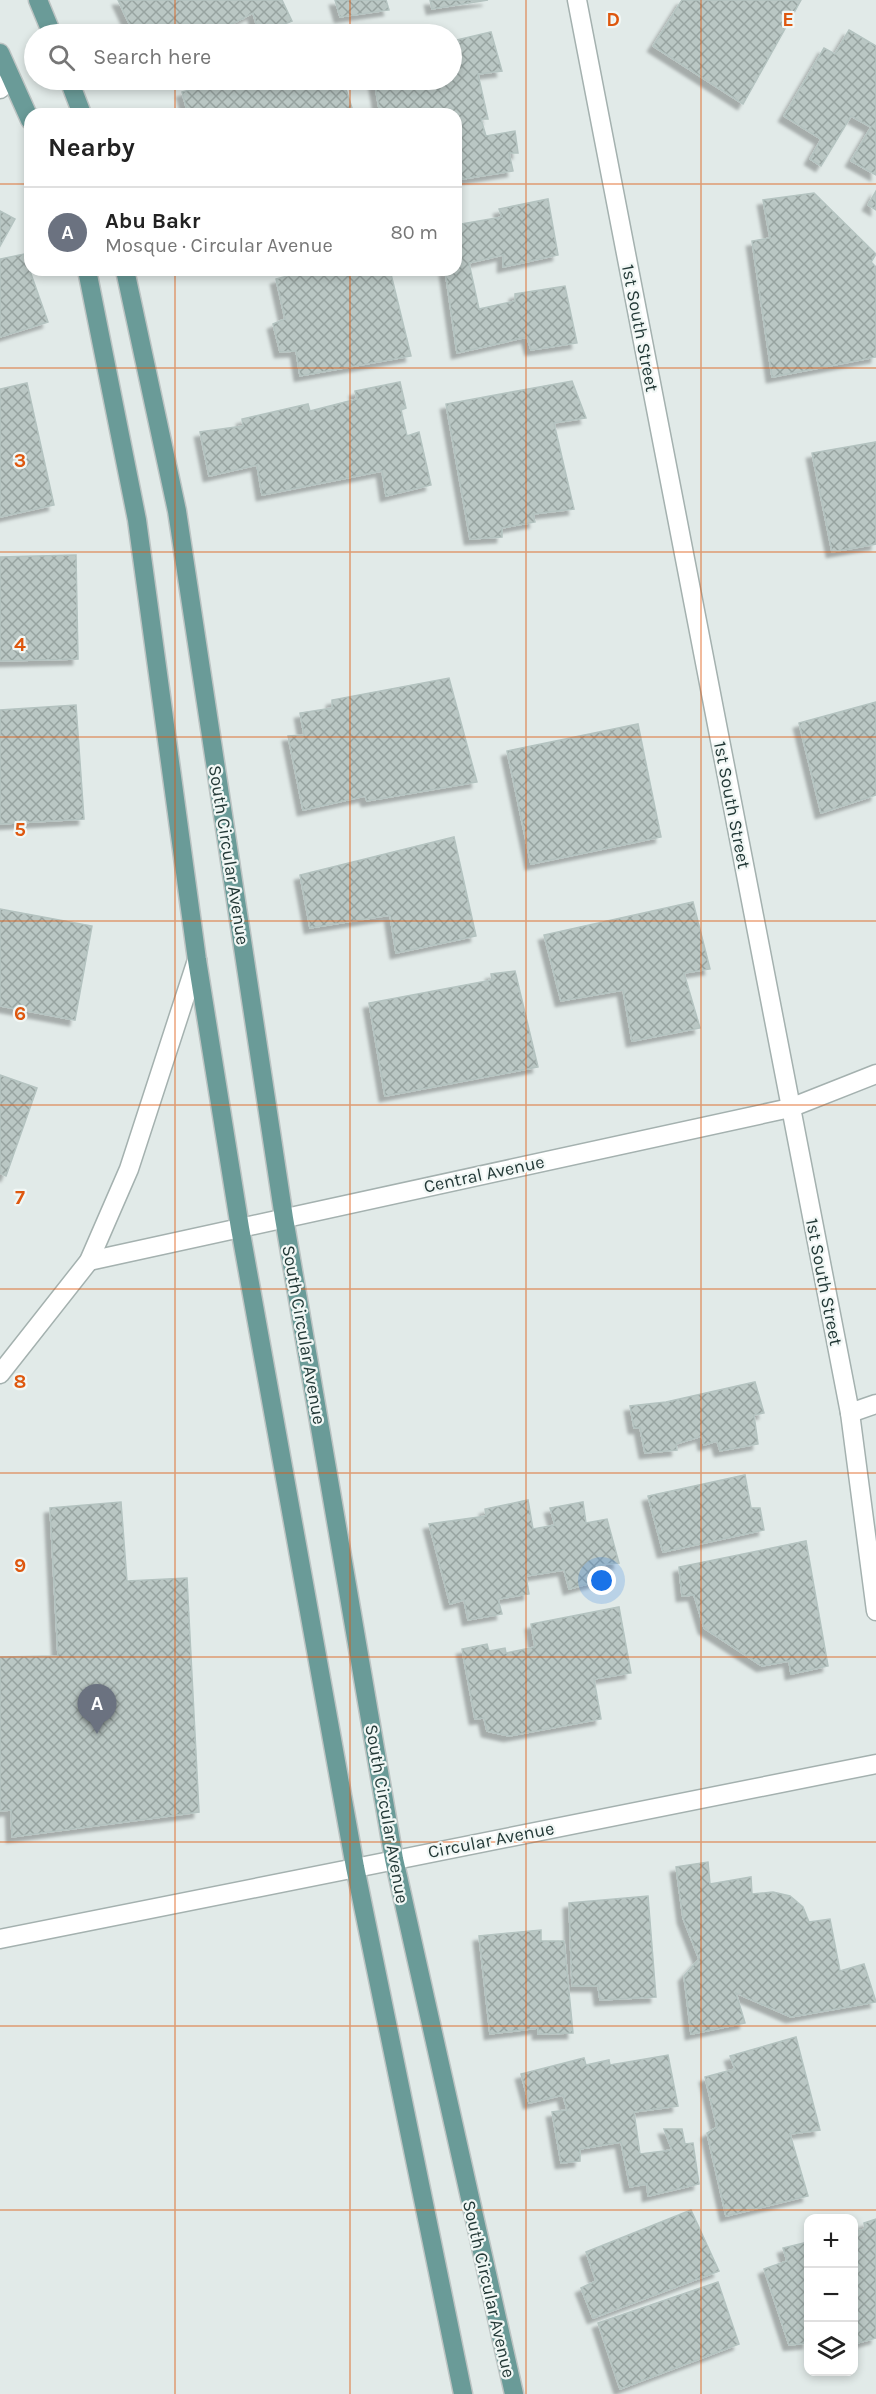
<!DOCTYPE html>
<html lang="en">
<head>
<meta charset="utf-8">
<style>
	:root { --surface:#fff; --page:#f6f6f6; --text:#222; --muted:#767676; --line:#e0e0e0; --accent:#2563eb }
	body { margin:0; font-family:Karla,sans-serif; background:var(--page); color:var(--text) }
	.controls { position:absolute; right:18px; bottom:18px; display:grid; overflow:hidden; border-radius:12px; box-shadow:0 3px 9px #0003 }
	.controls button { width:54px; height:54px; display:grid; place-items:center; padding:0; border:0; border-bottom:2px solid var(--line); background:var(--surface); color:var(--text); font:30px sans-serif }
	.you { position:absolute; left:602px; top:1581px; width:21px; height:21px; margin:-15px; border:4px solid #fff; border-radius:50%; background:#1a73e8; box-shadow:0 0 0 9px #1a73e833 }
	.badge { display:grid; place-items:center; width:39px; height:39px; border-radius:50%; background:var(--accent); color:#fff; font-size:20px; font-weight:700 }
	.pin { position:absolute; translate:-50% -50px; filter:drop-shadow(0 2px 3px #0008) }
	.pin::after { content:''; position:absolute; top:32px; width:21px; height:18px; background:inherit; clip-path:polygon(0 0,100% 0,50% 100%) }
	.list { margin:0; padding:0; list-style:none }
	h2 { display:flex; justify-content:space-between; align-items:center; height:78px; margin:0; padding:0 24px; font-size:26px }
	h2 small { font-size:20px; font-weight:400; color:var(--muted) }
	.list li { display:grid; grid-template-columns:39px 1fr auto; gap:18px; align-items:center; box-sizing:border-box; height:90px; padding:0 24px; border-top:2px solid var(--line) }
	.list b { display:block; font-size:22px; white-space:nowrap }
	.list p { margin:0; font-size:20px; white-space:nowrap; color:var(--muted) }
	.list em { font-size:20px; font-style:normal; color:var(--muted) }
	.icon { flex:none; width:33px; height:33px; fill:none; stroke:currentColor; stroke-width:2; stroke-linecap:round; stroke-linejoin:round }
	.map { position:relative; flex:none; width:876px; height:2394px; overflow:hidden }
	.search { position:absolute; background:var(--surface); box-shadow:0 3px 9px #0003; left:24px; top:24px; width:438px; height:66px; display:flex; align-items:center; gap:15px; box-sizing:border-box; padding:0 21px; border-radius:33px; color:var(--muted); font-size:22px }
	.panel { position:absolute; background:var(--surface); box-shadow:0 3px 9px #0003; left:24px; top:108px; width:438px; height:168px; border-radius:18px }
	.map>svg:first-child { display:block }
	.building { fill:url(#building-cross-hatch); stroke:#b4c3c0; stroke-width:1.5; filter:url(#shadow) }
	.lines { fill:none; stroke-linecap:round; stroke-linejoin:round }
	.minor-casing { stroke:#a4b1af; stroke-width:21 }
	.major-casing { stroke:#bdc4c3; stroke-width:21 }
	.minor { stroke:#fff; stroke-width:18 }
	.major { stroke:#6a9b98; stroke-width:18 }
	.grid { fill:none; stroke:#de570e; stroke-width:1.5; stroke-opacity:0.55 }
	.labels { text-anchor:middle; stroke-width:4.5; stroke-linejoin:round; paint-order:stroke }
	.street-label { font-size:18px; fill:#233937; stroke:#f1f7f5 }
	.grid-label { font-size:20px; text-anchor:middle; font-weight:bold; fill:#de570e; stroke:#f1f7f5; stroke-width:4.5; stroke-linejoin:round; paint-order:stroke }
</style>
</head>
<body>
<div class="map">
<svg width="876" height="2394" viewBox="0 0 876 2394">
	<defs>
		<pattern id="building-cross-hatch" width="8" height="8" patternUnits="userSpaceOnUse" patternTransform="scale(1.5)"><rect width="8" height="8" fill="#bac7c4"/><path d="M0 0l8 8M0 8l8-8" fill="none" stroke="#97a3a0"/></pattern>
		<filter id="shadow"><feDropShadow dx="-5.5" dy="5.5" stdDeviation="1.5" flood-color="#0004"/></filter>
	</defs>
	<rect width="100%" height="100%" fill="#e1eae8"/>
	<g class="building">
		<path d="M118,0h164l10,21 -33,13 -6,-21 -27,14 3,7h-95z"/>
		<path d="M335,0h51l3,10 -49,7z"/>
		<path d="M430,0h58l-56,9z"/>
		<path d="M682,0h119l-58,104 -90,-58z"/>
		<path d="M849,30l27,16v129l-25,-14 20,-34 -20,-11 -30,50 -11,-7 11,-20 -37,-23 40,-68 11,6z"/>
		<path d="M491,32l11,39 -24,3 10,45h-7l5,17 29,-5 3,22h-9l4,18 -57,9v-66h-76l-6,-34h78v-39z"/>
		<path d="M225,80h118l10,31 -10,3h-155l-6,-22z"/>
		<path d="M876,191v19l-8,-5z"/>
		<path d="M814,193l62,61 -5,8 5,5v90l-104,20 -20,-136 18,-3 -7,-38z"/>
		<path d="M548,199l10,56 -55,12v-12l-34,8 10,46 36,-8v-7l50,-8 12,57 -46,7 -4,-13 -70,16 -12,-83h11v-45l46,-8 -3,-8z"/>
		<path d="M0,211l15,8 -15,27z"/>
		<path d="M24,254l24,68 -48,15v-78z"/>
		<path d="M309,270h81l21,86 -111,20 -4,-25 -16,1 -7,-28 12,-5 -9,-40z"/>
		<path d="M572,381l14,37 -32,5 20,86 -41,5 2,8 -33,6v9l-32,2 -24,-135z"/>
		<path d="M400,382l6,26 -5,2 6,26 12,-4 12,53 -45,11 -4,-25 -120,24 -5,-30 -48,11 -9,-44 43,-6 -1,-7 66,-15 2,7 47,-12 -2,-8z"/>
		<path d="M27,383l27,122 -54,12v-128z"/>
		<path d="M876,442v102l-44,8 -20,-99z"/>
		<path d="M76,555l2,104 -78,2v-104z"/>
		<path d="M449,678l28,104 -110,19 -2,-5 -62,14 -15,-74 16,-1 -4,-22 32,-5v-8z"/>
		<path d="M876,702v93l-55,18 -22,-90z"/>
		<path d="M76,705l8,114 -84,5v-114z"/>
		<path d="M638,724l23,113 -130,27 -24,-113z"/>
		<path d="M454,837l22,99 -80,17 -6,-38 -80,13 -10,-53z"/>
		<path d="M693,902l17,67 -26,4 16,55 -68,13 -9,-51 -62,11 -17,-66z"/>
		<path d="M0,909l92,17 -17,94 -75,-14z"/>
		<path d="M515,971l23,96 -153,29 -16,-93 123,-23 -1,-6z"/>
		<path d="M0,1075l37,13 -31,88 -6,-3z"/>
		<path d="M755,1382l9,31 -10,2 4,29 -38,7 -3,-10 -13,4 -2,-9 -26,8 1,6 -32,3 -5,-25h-6l-4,-22 36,-4z"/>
		<path d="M745,1475l6,33h9l4,22 -101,22 -15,-56z"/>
		<path d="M528,1500l5,29 22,-4 -5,-17 33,-6 3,21 21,-4 12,44 -21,2 4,15 -33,9 -5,-19 -38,6 3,18 -31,5 4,15 -34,6 -4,-20 -14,4 -21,-80 57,-8 -1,-7z"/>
		<path d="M121,1502l6,79 60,-3 12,234 -187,25 -1,-27 -11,1v-154l58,-1 -8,-148z"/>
		<path d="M806,1541l22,125 -37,8 -2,-13 -27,5 -58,-38 -10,-33 -12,1 -3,-29z"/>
		<path d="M619,1607l12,66 -37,6 7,40 -92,17 -22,-5 -3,-13 -9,1 -13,-70 25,-5 2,7 16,-3 1,5 29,-6 -4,-23z"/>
		<path d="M708,1862l2,22 41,-7 1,17 21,-2 17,4 13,11 6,15 21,-3 10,52 24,-7 12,38 -85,15 -55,-24 9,30 -54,11 -7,-58 15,-17 -16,-41 -7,-51z"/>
		<path d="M648,1896l8,101 -56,3 -2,-14h-26l-3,-83z"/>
		<path d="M541,1930v11h23l9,92 -35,1v-6l-48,6 -11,-98z"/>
		<path d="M796,2037l24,93 -30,4 18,62 -82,20 -19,-83 10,-6 -12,-50 30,-8 -5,-13z"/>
		<path d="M668,2055l10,51 -44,6 6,42 32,-4 -8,-21h18l3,15 8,-1 6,41 -51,12 -1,-12 -17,3 -9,-45 -41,7v12l-19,2 -9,-51 15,-2 -4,-15 -34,8 -8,-29 63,-16 2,7 23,-5 1,5z"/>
		<path d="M691,2210l28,61 -126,47 -12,-30 15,-7 -10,-29z"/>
		<path d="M876,2219v119l-22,6v-112l11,-3 -1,-6z"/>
		<path d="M808,2242v101l-19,2 -25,-76 23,-8 -4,-13z"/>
		<path d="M718,2282l21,62 -119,45 -22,-66z"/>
	</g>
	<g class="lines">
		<g class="minor-casing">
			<g id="minor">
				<path d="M577,0l273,1413 26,198"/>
				<path d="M0,89l11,-10"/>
				<path d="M89,1261l701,-153 86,-34"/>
				<path d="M0,1374l89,-113 40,-92 68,-209"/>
				<path d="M850,1413l26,-9"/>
				<path d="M0,1939l876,-175"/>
			</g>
		</g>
		<g class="major-casing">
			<g id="major">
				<path d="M38,0l14,34"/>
				<path d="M0,53l30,67"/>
				<path d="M69,80l13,34"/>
				<path d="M87,270l50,250 60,440 43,268 115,639 108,527"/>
				<path d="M125,270l52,241 107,707 110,641 120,535"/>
			</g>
		</g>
		<use href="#minor" class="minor"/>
		<use href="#major" class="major"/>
	</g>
	<path class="grid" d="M175,0v34M350,0v34M526,0v2394M701,0v2394M175,80v34M350,80v34M0,184h30M456,184h420M175,270v2124M350,270v2124M0,368h876M0,552h876M0,737h876M0,921h876M0,1105h876M0,1289h876M0,1473h876M0,1657h876M0,1842h876M0,2026h876M0,2210h876"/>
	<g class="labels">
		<g class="street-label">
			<text transform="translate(640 328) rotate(79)" y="6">1st South Street</text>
			<text transform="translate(732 805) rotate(79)" y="6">1st South Street</text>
			<text transform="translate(229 855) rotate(81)" y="6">South Circular Avenue</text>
			<text transform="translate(484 1174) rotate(-12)" y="6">Central Avenue</text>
			<text transform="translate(824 1282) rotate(79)" y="6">1st South Street</text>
			<text transform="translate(304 1335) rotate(80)" y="6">South Circular Avenue</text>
			<text transform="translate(387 1814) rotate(80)" y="6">South Circular Avenue</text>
			<text transform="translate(491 1840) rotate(-11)" y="6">Circular Avenue</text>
			<text transform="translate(489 2289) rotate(77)" y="6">South Circular Avenue</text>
		</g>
	</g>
	<g class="grid-label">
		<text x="613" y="26">D</text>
		<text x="788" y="26">E</text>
		<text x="20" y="467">3</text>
		<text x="20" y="651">4</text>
		<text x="20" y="836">5</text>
		<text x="20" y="1020">6</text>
		<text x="20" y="1204">7</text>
		<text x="20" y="1388">8</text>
		<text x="20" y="1572">9</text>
	</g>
</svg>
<div class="controls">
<button>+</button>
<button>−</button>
<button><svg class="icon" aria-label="layers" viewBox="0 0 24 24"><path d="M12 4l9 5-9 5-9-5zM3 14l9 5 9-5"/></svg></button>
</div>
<div class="you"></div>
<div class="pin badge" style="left:97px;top:1734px;background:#6b7280">A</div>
<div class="search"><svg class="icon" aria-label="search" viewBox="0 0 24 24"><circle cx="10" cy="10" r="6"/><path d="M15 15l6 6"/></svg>Search here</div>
<section class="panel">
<h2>Nearby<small></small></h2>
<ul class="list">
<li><span class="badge" style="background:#6b7280">A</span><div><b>Abu Bakr</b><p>Mosque · Circular Avenue</p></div><em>80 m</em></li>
</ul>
</section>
</div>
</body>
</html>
